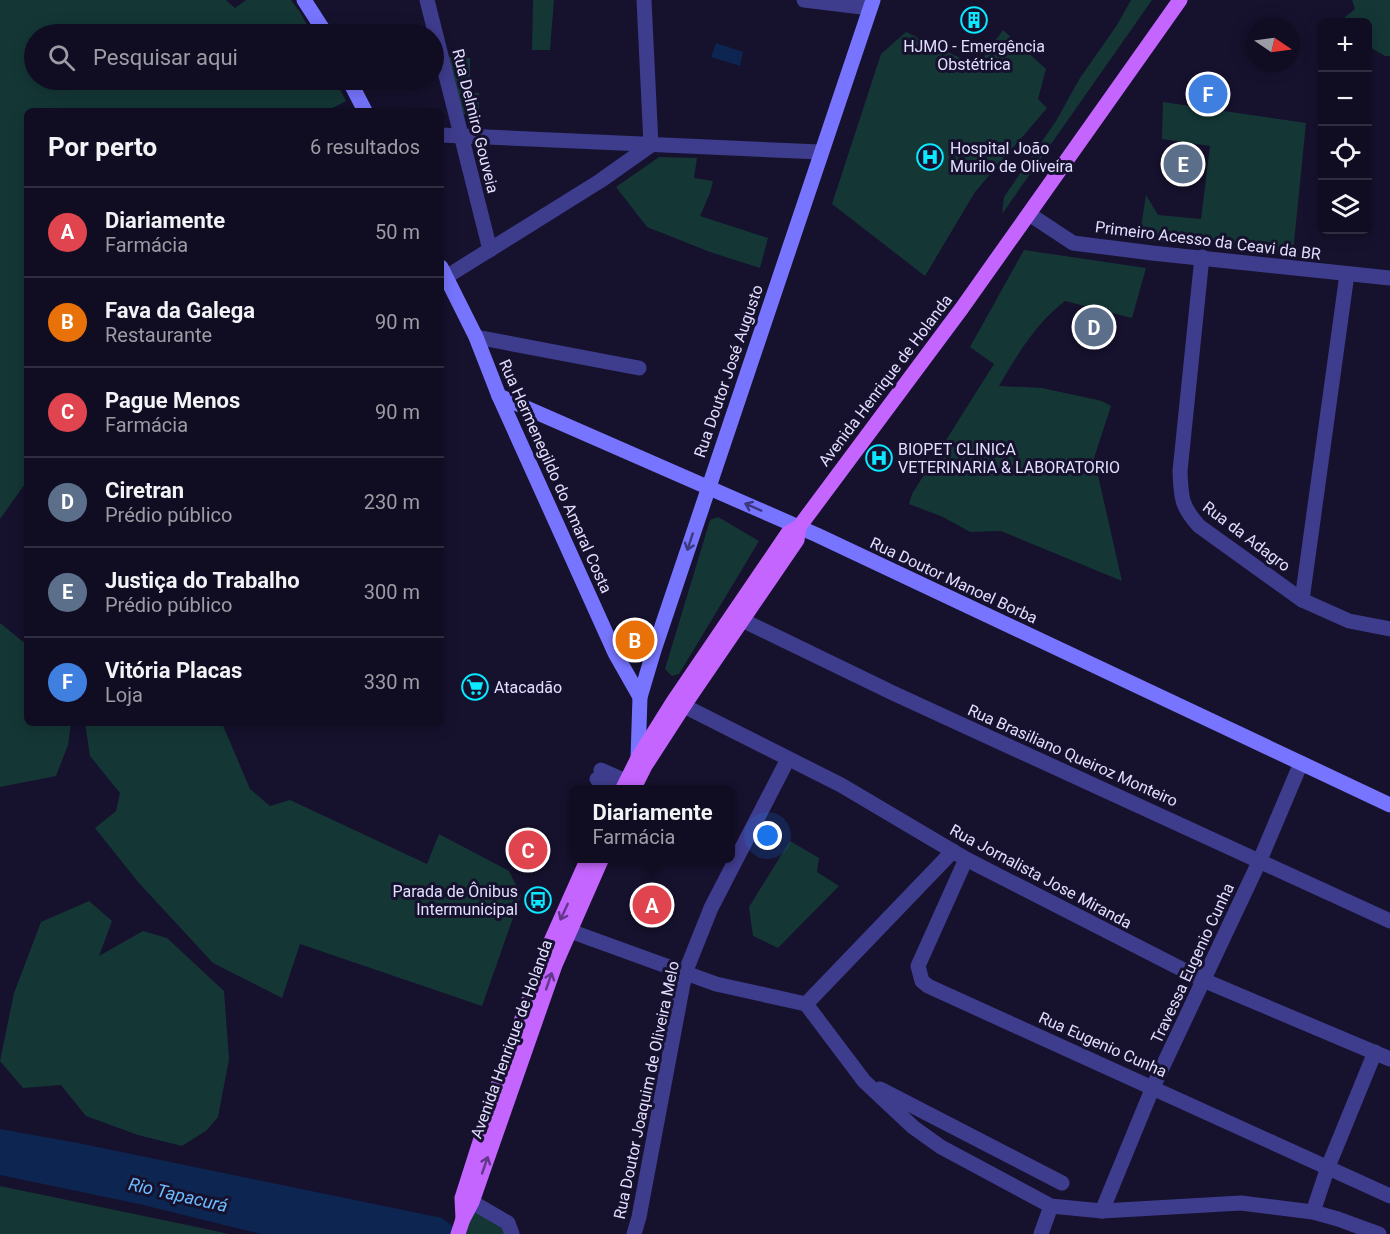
<!DOCTYPE html>
<html lang="pt">
<head>
<meta charset="utf-8">
<style>
	:root { --surface:#100d22; --page:#19162a; --text:#f1f3f6; --muted:#9c9ca5; --line:#302d40; --accent:#0b8043 }
	body { margin:0; font-family:Roboto,sans-serif; background:var(--page); color:var(--text) }
	.controls { position:absolute; right:18px; top:18px; display:grid; overflow:hidden; border-radius:9px; box-shadow:0 3px 15px #0003 }
	.controls button { width:54px; height:54px; display:grid; place-items:center; padding:0; border:0; border-bottom:2px solid var(--line); background:var(--surface); color:var(--text); font:30px sans-serif }
	.compass { position:absolute; left:1246px; top:18px; width:54px; height:54px; border-radius:50%; background:var(--surface); box-shadow:0 3px 15px #0003; rotate:103deg }
	.you { position:absolute; left:768px; top:836px; width:21px; height:21px; margin:-15px; border:4px solid #fff; border-radius:50%; background:#1a73e8; box-shadow:0 0 0 9px #1a73e833 }
	.badge { display:grid; place-items:center; width:39px; height:39px; border-radius:50%; background:var(--accent); color:#fff; font-size:20px; font-weight:700 }
	.pin { position:absolute; translate:-50% -50%; border:3px solid #fff; box-shadow:0 2px 6px #0006 }
	.popup { position:absolute; left:570px; top:785px; width:165px; height:78px; box-sizing:border-box; display:grid; place-content:center; border-radius:9px; background:var(--surface); filter:drop-shadow(0 2px 4px #0005); font-size:20px; white-space:nowrap; color:var(--muted) }
	.popup b { font-size:22px; color:var(--text) }
	.popup::after { content:''; position:absolute; left:50%; top:100%; margin-left:-12px; border:12px solid transparent; border-top-color:var(--surface) }
	.list { margin:0; padding:0; list-style:none }
	h2 { display:flex; justify-content:space-between; align-items:center; height:78px; margin:0; padding:0 24px; font-size:26px }
	h2 small { font-size:20px; font-weight:400; color:var(--muted) }
	.list li { display:grid; grid-template-columns:39px 1fr auto; gap:18px; align-items:center; box-sizing:border-box; height:90px; padding:0 24px; border-top:2px solid var(--line) }
	.list b { display:block; font-size:22px; white-space:nowrap }
	.list p { margin:0; font-size:20px; white-space:nowrap; color:var(--muted) }
	.list em { font-size:20px; font-style:normal; color:var(--muted) }
	.icon { flex:none; width:33px; height:33px; fill:none; stroke:currentColor; stroke-width:2; stroke-linecap:round; stroke-linejoin:round }
	.map { position:relative; flex:none; width:1390px; height:1234px; overflow:hidden }
	.search { position:absolute; background:var(--surface); box-shadow:0 3px 15px #0003; left:24px; top:24px; width:420px; height:66px; display:flex; align-items:center; gap:15px; box-sizing:border-box; padding:0 21px; border-radius:33px; color:var(--muted); font-size:22px }
	.panel { position:absolute; background:var(--surface); box-shadow:0 3px 15px #0003; left:24px; top:108px; width:420px; height:618px; border-radius:9px }
	.map>svg:first-child { display:block }
	.green { fill:#143736 }
	.water { fill:#0c2651 }
	.lines { fill:none; stroke-linecap:round; stroke-linejoin:round }
	.street { stroke:#3e3c8d; stroke-width:15 }
	.secondary { stroke:#7775ff; stroke-width:15 }
	.primary { stroke:#c465ff; stroke-width:15 }
	.oneway { stroke:#3d3981 }
	.oneway2 { stroke:#64378c }
	.labels { text-anchor:middle; stroke-width:6; stroke-linejoin:round; paint-order:stroke }
	.poi-label { font-size:16px; fill:#e1deff; stroke:#16112d; text-anchor:start }
	.street-label { font-size:16px; fill:#e1deff; stroke:#16112d }
	.water-label { font-size:18px; font-style:italic; fill:#6cbcff; stroke:#16112d }
</style>
</head>
<body>
<div class="map">
<svg width="1390" height="1234" viewBox="0 0 1390 1234">
	<rect width="100%" height="100%" fill="#16112d"/>
	<g class="green">
		<path d="M0,0h226l9,8 11,-8h45l9,12 12,22h-278v46h301l11,21 -19,10h-300v370l-27,38z"/>
		<path d="M533,0h21l-4,50h-18z"/>
		<path d="M1131,0h21l-150,214 2,-17 52,-76 24,-43 37,-53z"/>
		<path d="M1352,0h38v56h-5l-17,-10v-24h-29l16,-13z"/>
		<path d="M1003,30l43,39 -8,30 9,9 -72,84 -50,84 -93,-72 49,-150 25,-22 71,34z"/>
		<path d="M448,57l22,1v34l9,1v23l-17,-2z"/>
		<path d="M1163,102l143,21 -13,130 -154,-13 7,-45 12,20 43,4 9,-73 -48,-7z"/>
		<path d="M659,157l38,1 -3,20 19,3 -3,12 -10,23 68,22 -8,30 -50,-16 -63,-25 -31,-40z"/>
		<path d="M1024,250l122,18 -14,50 -67,-17c-29,22 -48,54 -66,85l43,2 60,13 9,5 -17,52 28,123 -121,-50 -31,1 -27,-15 -34,-13 3,-10 82,-130 -24,-17z"/>
		<path d="M718,517l41,24 -80,133 -7,2 -7,-7 45,-149z"/>
		<path d="M0,623l27,22v78h44l-3,22 -12,31 -56,11z"/>
		<path d="M85,723h137l28,66 20,17 20,-6 137,64 12,-30 70,37 12,24 -39,111 -182,-62 -18,54 -69,-35 -75,-81 -43,-54 21,-17 4,-18 -30,-37z"/>
		<path d="M790,841l29,17 -2,14 22,14 -61,62 -25,-12 -4,-29z"/>
		<path d="M89,901l23,20 -13,35 44,-25 24,7 57,53 5,68 -11,58 -11,13 -25,16 -44,-11 -52,-19 -25,-31 -38,3 -23,-27 14,-68 27,-71z"/>
		<path d="M0,1186l211,44 18,4h-229z"/>
		<path d="M474,1208l31,17 3,9h-42z"/>
	</g>
	<g class="water">
		<path d="M716,43l27,9 -3,14 -29,-9z"/>
		<path d="M0,1129l78,14 364,75 21,16h-202l-122,-30 -139,-29z"/>
	</g>
	<g class="lines">
		<g class="street">
			<path d="M427,0l63,250"/>
			<path d="M804,0l66,8"/>
			<path d="M441,135l379,17"/>
			<path d="M1029,214l44,29 79,10 238,25"/>
			<path d="M1202,257l-22,214c1,27 1,35 19,55l103,74 47,21 41,8"/>
			<path d="M446,277l154,-96 51,-36 -7,-145"/>
			<path d="M476,337l163,31"/>
			<path d="M1302,600l45,-326"/>
			<path d="M742,620l153,74 495,227"/>
			<path d="M684,706l157,79 125,74 237,121 187,79"/>
			<path d="M601,770l25,11"/>
			<path d="M597,779l22,11"/>
			<path d="M966,859l-48,107 4,15 6,5 462,210"/>
			<path d="M570,931l146,53 90,20"/>
			<path d="M806,1004l58,77 49,46 28,20 110,59 51,5 139,-8 72,9 25,7 41,15"/>
			<path d="M806,1004l147,-153"/>
			<path d="M880,1089l182,94"/>
			<path d="M472,1202l36,21 4,11"/>
			<path d="M1102,1211l51,-124 107,-227 41,-97"/>
			<path d="M1313,1212l15,-45 47,-115"/>
			<path d="M634,1234l5,-17 46,-244 26,-65 77,-149"/>
			<path d="M1041,1234l10,-28"/>
		</g>
		<g class="secondary">
			<path d="M304,0l22,34"/>
			<path d="M349,80l16,31"/>
			<path d="M441,267l35,70 23,59 116,257 25,44"/>
			<path d="M499,396l318,139 573,270"/>
			<path d="M638,758l2,-61 14,-47 219,-650"/>
		</g>
		<g class="primary">
			<path d="M622,790l16,-32 35,-56 115,-169 11,-6"/>
			<path d="M633,790l12,-24 44,-68 108,-158 2,-13 163,-219 218,-308"/>
			<path d="M463,1219l-1,-21 38,-119 47,-129 41,-92"/>
			<path d="M458,1234l5,-15 9,-17 83,-237 47,-107"/>
		</g>
	</g>
	<defs><path id="oneway-shaft" d="M-6 0H5M1.5-3L5.5 0L1.5 3" fill="none" stroke-width="1.6" stroke-linecap="round" stroke-linejoin="round" transform="scale(1.5)"/></defs>
	<g class="oneway">
		<use href="#oneway-shaft" transform="translate(753 507) rotate(-156)"/>
		<use href="#oneway-shaft" transform="translate(690 542) rotate(108)"/>
	</g>
	<g class="oneway2">
		<use href="#oneway-shaft" transform="translate(564 912) rotate(115)"/>
		<use href="#oneway-shaft" transform="translate(549 981) rotate(-71)"/>
		<use href="#oneway-shaft" transform="translate(485 1165) rotate(-71)"/>
	</g>
	<defs>
		<g id="building-ring" transform="scale(1.35)"><circle r="9.5" fill="#16112d" stroke="#0ae9ff" stroke-width="1.5"/><path d="M-4-6H4V6H1V3H-1V6H-4ZM-2.5-4.3h1.7v1.8h-1.7ZM.8-4.3h1.7v1.8H.8ZM-2.5-1h1.7V.8h-1.7ZM.8-1h1.7V.8H.8Z" fill="#0ae9ff"/></g>
		<g id="hospital-ring" transform="scale(1.35)"><circle r="9.5" fill="#16112d" stroke="#0ae9ff" stroke-width="1.5"/><path d="M-5-5h3v3.5h4V-5h3V5h-3V1.5h-4V5h-3Z" fill="#0ae9ff"/></g>
		<g id="supermarket-ring" transform="scale(1.35)"><circle r="9.5" fill="#16112d" stroke="#0ae9ff" stroke-width="1.5"/><path d="M-6-5.5h2.5l.6 2H6L4.5 2H-2.5L-4.4-4H-6ZM-1.5 3.2a1.3 1.3 0 1 0 .1 0ZM3 3.2a1.3 1.3 0 1 0 .1 0Z" fill="#0ae9ff"/></g>
		<g id="bus-ring" transform="scale(1.35)"><circle r="9.5" fill="#16112d" stroke="#0ae9ff" stroke-width="1.5"/><path d="M-5-6H5V4H4V6H2V4H-2V6H-4V4H-5ZM-3.5-4V0h7V-4ZM-3.5 1.2v1.5H-2V1.2ZM2 1.2v1.5H3.5V1.2Z" fill="#0ae9ff"/></g>
	</defs>
	<g fill-rule="evenodd">
		<use href="#building-ring" x="974" y="20"/>
		<use href="#hospital-ring" x="930" y="157"/>
		<use href="#hospital-ring" x="879" y="458"/>
		<use href="#supermarket-ring" x="475" y="687"/>
		<use href="#bus-ring" x="538" y="900"/>
	</g>
	<g class="labels">
		<g class="poi-label">
			<text x="974" y="52" text-anchor="middle">HJMO - Emergência<tspan x="974" dy="18">Obstétrica</tspan></text>
			<text x="950" y="154">Hospital João<tspan x="950" dy="18">Murilo de Oliveira</tspan></text>
			<text x="898" y="455">BIOPET CLINICA<tspan x="898" dy="18">VETERINARIA &amp; LABORATORIO</tspan></text>
			<text x="494" y="693">Atacadão</text>
			<text x="518" y="897" text-anchor="end">Parada de Ônibus<tspan x="518" dy="18">Intermunicipal</tspan></text>
		</g>
		<g class="street-label">
			<text transform="translate(476 121) rotate(76)" y="6">Rua Delmiro Gouveia</text>
			<text transform="translate(1208 240) rotate(7)" y="6">Primeiro Acesso da Ceavi da BR</text>
			<text transform="translate(728 371) rotate(-71)" y="6">Rua Doutor José Augusto</text>
			<text transform="translate(885 380) rotate(-53)" y="6">Avenida Henrique de Holanda</text>
			<text transform="translate(556 476) rotate(66)" y="6">Rua Hermenegildo do Amaral Costa</text>
			<text transform="translate(1247 536) rotate(37)" y="6">Rua da Adagro</text>
			<text transform="translate(954 580) rotate(25)" y="6">Rua Doutor Manoel Borba</text>
			<text transform="translate(1073 755) rotate(24)" y="6">Rua Brasiliano Queiroz Monteiro</text>
			<text transform="translate(1041 876) rotate(28)" y="6">Rua Jornalista Jose Miranda</text>
			<text transform="translate(1192 963) rotate(-65)" y="6">Travessa Eugenio Cunha</text>
			<text transform="translate(511 1039) rotate(-70)" y="6">Avenida Henrique de Holanda</text>
			<text transform="translate(1103 1044) rotate(24)" y="6">Rua Eugenio Cunha</text>
			<text transform="translate(646 1090) rotate(-78)" y="6">Rua Doutor Joaquim de Oliveira Melo</text>
		</g>
		<g class="water-label">
			<text transform="translate(178 1195) rotate(13)" y="6">Rio Tapacurá</text>
		</g>
	</g>
</svg>
<div class="controls">
<button>+</button>
<button>−</button>
<button><svg class="icon" aria-label="locate" viewBox="0 0 24 24"><circle cx="12" cy="12" r="6"/><path d="M12 2v4M12 18v4M2 12h4M18 12h4"/></svg></button>
<button><svg class="icon" aria-label="layers" viewBox="0 0 24 24"><path d="M12 4l9 5-9 5-9-5zM3 14l9 5 9-5"/></svg></button>
</div>
<svg class="compass" viewBox="-18 -18 36 36"><path d="M0-13l5 13h-10z" fill="#e53935"/><path d="M0 13l5-13h-10z" fill="#9c9ca5"/></svg>
<div class="you"></div>
<div class="pin badge" style="left:652px;top:905px;background:#e0444e">A</div>
<div class="popup"><b>Diariamente</b>Farmácia</div>
<div class="pin badge" style="left:635px;top:640px;background:#e8710a">B</div>
<div class="pin badge" style="left:528px;top:850px;background:#e0444e">C</div>
<div class="pin badge" style="left:1094px;top:327px;background:#5c6f8a">D</div>
<div class="pin badge" style="left:1183px;top:164px;background:#5c6f8a">E</div>
<div class="pin badge" style="left:1208px;top:94px;background:#3f7fe0">F</div>
<div class="search"><svg class="icon" aria-label="search" viewBox="0 0 24 24"><circle cx="10" cy="10" r="6"/><path d="M15 15l6 6"/></svg>Pesquisar aqui</div>
<section class="panel">
<h2>Por perto<small>6 resultados</small></h2>
<ul class="list">
<li><span class="badge" style="background:#e0444e">A</span><div><b>Diariamente</b><p>Farmácia</p></div><em>50 m</em></li>
<li><span class="badge" style="background:#e8710a">B</span><div><b>Fava da Galega</b><p>Restaurante</p></div><em>90 m</em></li>
<li><span class="badge" style="background:#e0444e">C</span><div><b>Pague Menos</b><p>Farmácia</p></div><em>90 m</em></li>
<li><span class="badge" style="background:#5c6f8a">D</span><div><b>Ciretran</b><p>Prédio público</p></div><em>230 m</em></li>
<li><span class="badge" style="background:#5c6f8a">E</span><div><b>Justiça do Trabalho</b><p>Prédio público</p></div><em>300 m</em></li>
<li><span class="badge" style="background:#3f7fe0">F</span><div><b>Vitória Placas</b><p>Loja</p></div><em>330 m</em></li>
</ul>
</section>
</div>
</body>
</html>
